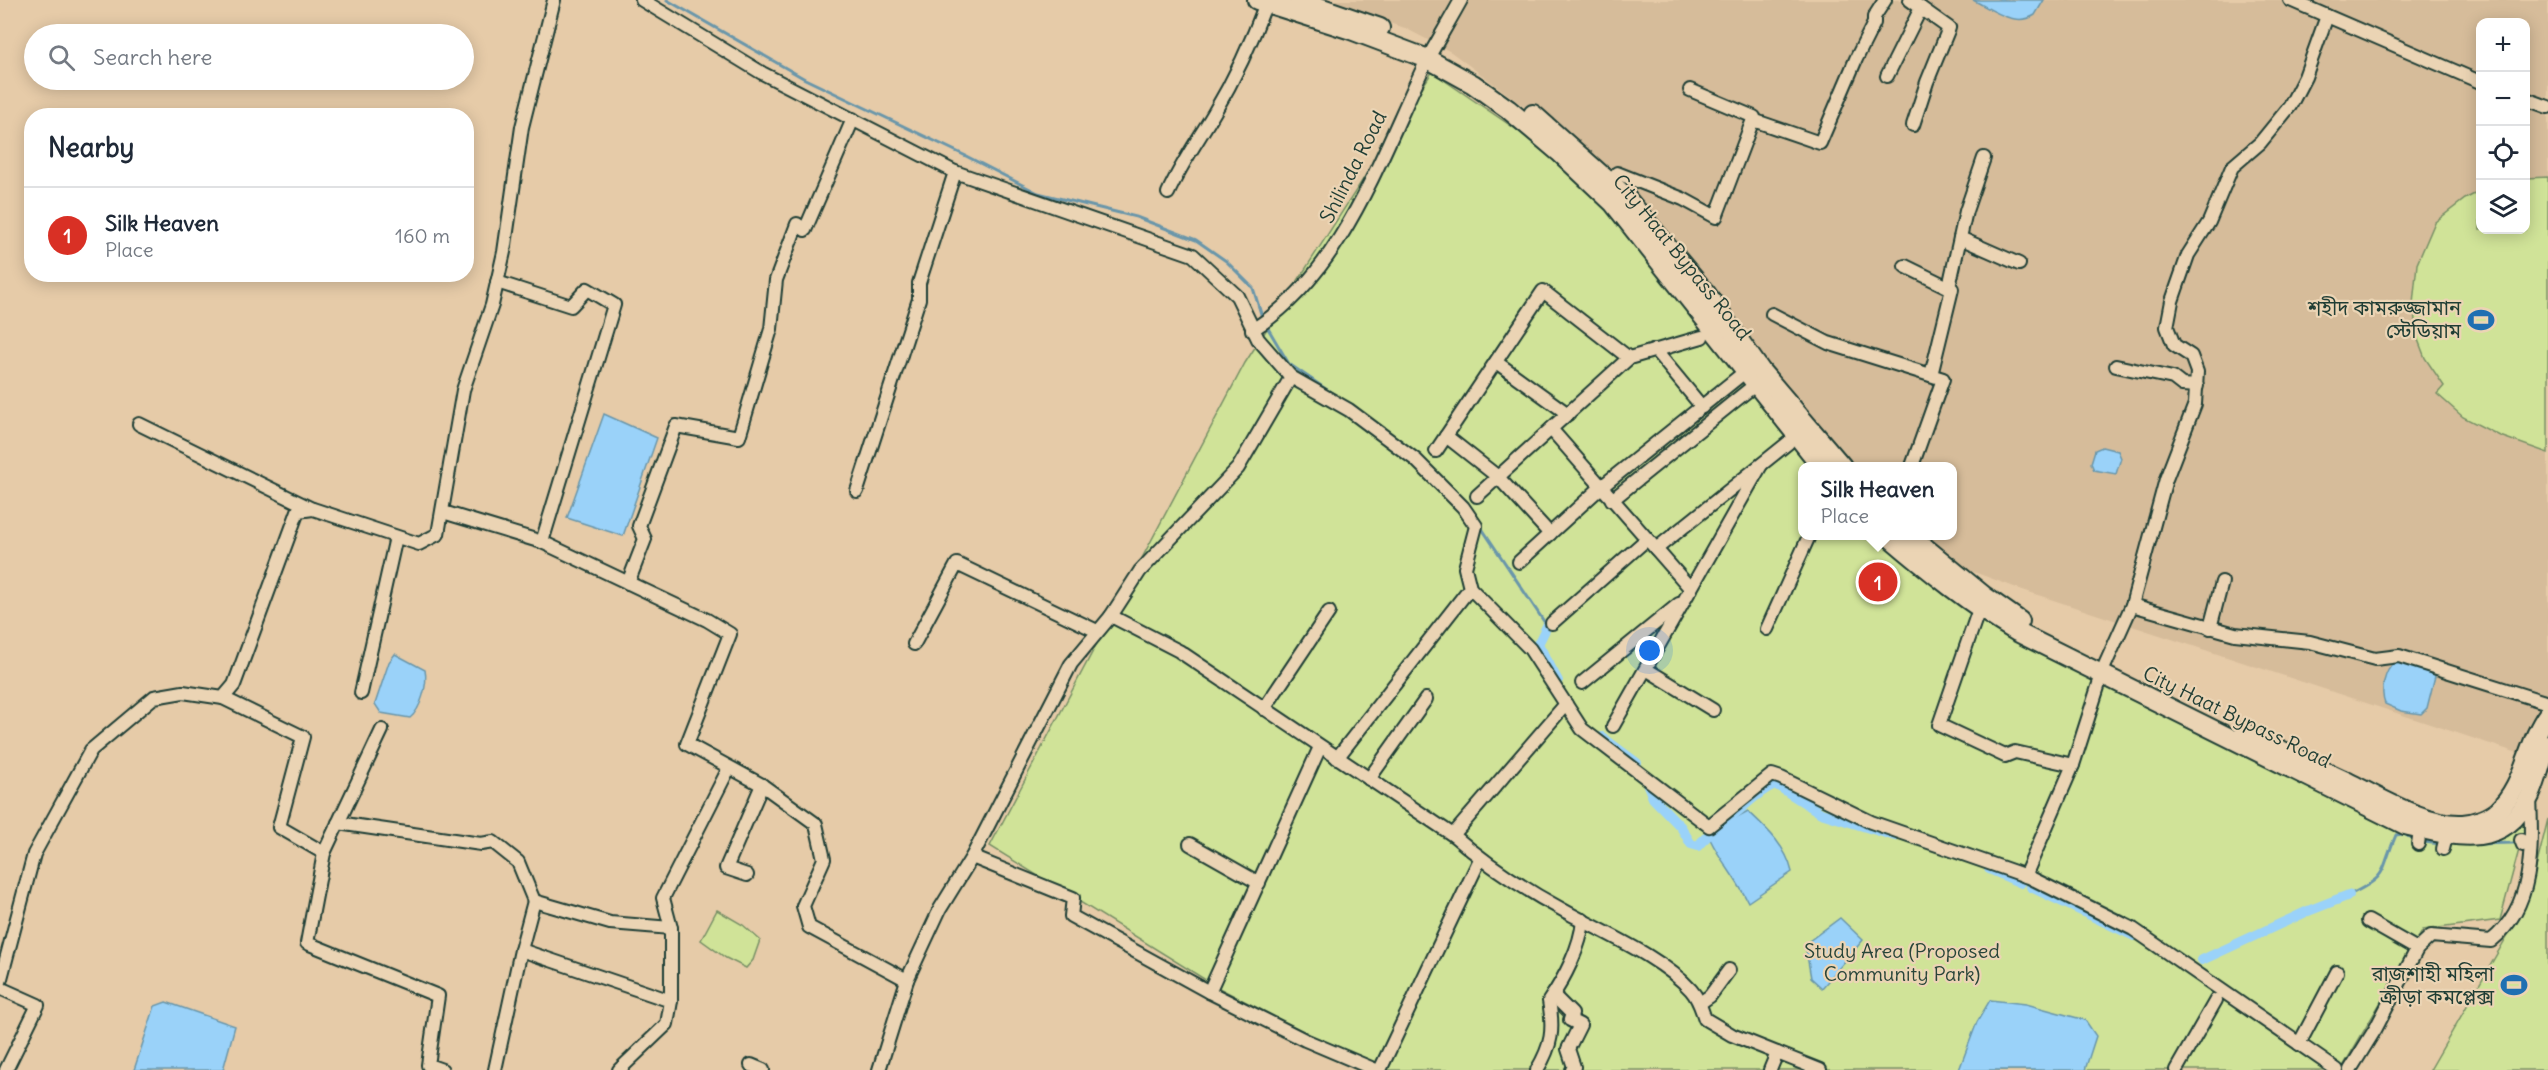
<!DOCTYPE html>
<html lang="en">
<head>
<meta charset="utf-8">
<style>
	:root { --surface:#fff; --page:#f6f6f7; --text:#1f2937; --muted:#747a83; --line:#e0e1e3; --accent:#d93025 }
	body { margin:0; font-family:Delius,"Noto Sans Bengali",sans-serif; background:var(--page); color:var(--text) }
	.controls { position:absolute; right:18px; top:18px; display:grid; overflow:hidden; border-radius:12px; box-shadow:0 3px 15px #0003 }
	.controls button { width:54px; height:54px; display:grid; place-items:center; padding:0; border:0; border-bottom:2px solid var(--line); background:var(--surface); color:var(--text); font:30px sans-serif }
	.you { position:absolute; left:1650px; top:651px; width:21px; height:21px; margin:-15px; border:4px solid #fff; border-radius:50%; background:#1a73e8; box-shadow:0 0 0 9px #1a73e833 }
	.badge { display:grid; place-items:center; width:39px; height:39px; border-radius:50%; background:var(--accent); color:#fff; font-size:20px; font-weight:700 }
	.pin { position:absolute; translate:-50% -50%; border:3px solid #fff; box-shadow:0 2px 6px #0006 }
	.popup { position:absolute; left:1798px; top:462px; width:159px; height:78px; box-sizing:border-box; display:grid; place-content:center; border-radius:12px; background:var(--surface); filter:drop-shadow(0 2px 4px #0005); font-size:20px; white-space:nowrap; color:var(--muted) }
	.popup b { font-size:22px; color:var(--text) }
	.popup::after { content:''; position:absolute; left:50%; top:100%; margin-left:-12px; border:12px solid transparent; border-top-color:var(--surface) }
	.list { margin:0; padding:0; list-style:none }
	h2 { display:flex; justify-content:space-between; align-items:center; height:78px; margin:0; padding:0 24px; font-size:26px }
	h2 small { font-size:20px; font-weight:400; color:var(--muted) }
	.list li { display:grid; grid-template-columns:39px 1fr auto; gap:18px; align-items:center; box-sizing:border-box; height:96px; padding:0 24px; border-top:2px solid var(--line) }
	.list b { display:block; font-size:22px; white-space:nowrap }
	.list p { margin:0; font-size:20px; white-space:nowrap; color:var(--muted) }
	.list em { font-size:20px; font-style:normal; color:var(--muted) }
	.icon { flex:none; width:33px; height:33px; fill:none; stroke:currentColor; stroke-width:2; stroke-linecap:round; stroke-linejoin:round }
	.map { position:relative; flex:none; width:2548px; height:1070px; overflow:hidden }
	.search { position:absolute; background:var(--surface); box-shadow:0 3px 15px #0003; left:24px; top:24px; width:450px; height:66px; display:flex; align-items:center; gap:15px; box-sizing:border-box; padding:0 21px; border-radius:33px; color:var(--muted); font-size:22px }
	.panel { position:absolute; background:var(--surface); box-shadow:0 3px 15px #0003; left:24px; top:108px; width:450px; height:174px; border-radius:24px }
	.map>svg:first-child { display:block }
	.built { fill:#d6bc9a; fill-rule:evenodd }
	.green { fill:#d0e398; stroke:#789066; stroke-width:1.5 }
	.water { fill:#9ad2f9; stroke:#6996aa; stroke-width:1.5 }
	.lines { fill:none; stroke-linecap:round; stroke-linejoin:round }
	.stream { stroke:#6996aa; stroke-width:3 }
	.canal { stroke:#9ad2f9; stroke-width:10 }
	.minor-casing { stroke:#1f3d34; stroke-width:16 }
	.primary-casing { stroke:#1f3d34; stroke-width:22 }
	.minor { stroke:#ebd4b4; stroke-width:12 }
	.primary { stroke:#ebd4b4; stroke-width:18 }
	.labels { text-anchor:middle; stroke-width:4.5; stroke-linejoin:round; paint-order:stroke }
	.street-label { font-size:20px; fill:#1f3d34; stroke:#ebd4b4 }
	.poi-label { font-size:20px; fill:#1f3d34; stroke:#ebd4b4; text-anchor:end }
	.park-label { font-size:20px; fill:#284539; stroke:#ebd4b4 }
</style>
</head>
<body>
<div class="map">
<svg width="2548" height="1070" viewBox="0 0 2548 1070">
	<rect width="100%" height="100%" fill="#e6cba8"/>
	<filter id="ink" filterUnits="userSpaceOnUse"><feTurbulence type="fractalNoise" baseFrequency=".0167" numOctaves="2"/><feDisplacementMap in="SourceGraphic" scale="12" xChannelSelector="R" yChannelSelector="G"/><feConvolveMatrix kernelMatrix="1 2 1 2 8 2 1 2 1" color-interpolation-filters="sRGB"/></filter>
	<g filter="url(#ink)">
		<path class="built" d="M1316,0h1232v763l-531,-175 -78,-29 -22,-23h36v-70h-102l-259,-309 -141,-105 -46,-24zM2480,22h46v208h-46z"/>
		<g class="green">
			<path d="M1432,72l148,101 240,293h-17v70h90l73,70 416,216 110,22 35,-24 -27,100 -77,10 -82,140h-963l-161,-83 -227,-141 255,-483z"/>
			<path d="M2548,177v276l-48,-17 -37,-19 -26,-23 7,-8 -19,-28 -8,-21 -4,-33 4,-40 18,-42 30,-23 15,-8v39h46v-52z"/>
			<path d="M2548,819v251h-118l98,-170z"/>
			<path d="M717,910l26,15 17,15 -7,20 -7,8 -20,-10 -25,-18z"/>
		</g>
		<g class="water">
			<path d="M1973,0h71l-9,15c-20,13 -44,-6 -62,-15z"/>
			<path d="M604,414l53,24 -34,98 -56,-18z"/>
			<path d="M2102,447l16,4 3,7 -5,16 -22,-4 -3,-7 4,-13z"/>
			<path d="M395,654l30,16c3,14 -4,39 -15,48l-29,-5 -6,-9 14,-42z"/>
			<path d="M2395,662l36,6 4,8 -8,32 -6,6 -20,-3 -16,-7c-5,-13 -1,-33 10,-42z"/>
			<path d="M1748,811c19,18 38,35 44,61l-44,30c-11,-23 -27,-40 -38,-63l12,-14z"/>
			<path d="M1840,918l23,22 -41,48 -11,-10 -6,-34z"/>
			<path d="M1990,1000l36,4 59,16 11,16 -11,34h-126l18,-48z"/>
			<path d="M166,1002l69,24 -12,44h-89l21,-64z"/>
		</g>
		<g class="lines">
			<g class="stream">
				<path d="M667,0l138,79 161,77 72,37 98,24 60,23 30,21 27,27 9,29"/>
				<path d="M1266,325l23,39 47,32"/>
				<path d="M1481,527l66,99"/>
				<path d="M2424,842l16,2"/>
				<path d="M2476,844l38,-1"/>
				<path d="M2349,895c41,-20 30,-21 47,-60l6,-1 13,5"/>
			</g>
			<g class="canal">
				<path d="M1547,626l-9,18 20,37"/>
				<path d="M1602,737l35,26"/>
				<path d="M1645,778l8,20 28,29 10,17 7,2c11,-14 22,-19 35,-31 14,-11 26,-24 42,-31l46,29 74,23"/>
				<path d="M1989,869l32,14"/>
				<path d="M2031,887l103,49"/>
				<path d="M2202,960l106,-49 41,-16"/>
			</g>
			<g class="minor-casing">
				<g id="minor">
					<path d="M642,0l120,73 193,99 238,83 44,41 21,43 33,38 58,33 67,50 47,47 13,19 -11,42 5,20 60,61 52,80 127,97 63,-51 9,3 90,44 158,55 104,52 204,141"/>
					<path d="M1910,0l11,8"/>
					<path d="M2290,0l190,82"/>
					<path d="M1887,76l34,-68 28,20 -22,54 -14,43"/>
					<path d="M2526,99l22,8"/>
					<path d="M1753,120l67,23 36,-84 18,-36v-6l11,-17"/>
					<path d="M1617,173l66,26 33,18 38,-100 -64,-27"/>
					<path d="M1168,193c13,-29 30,-53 46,-80 21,-35 38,-72 52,-110"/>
					<path d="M1960,238l59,26"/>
					<path d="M1905,266l47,23 -21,86"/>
					<path d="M497,282l74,24 16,-17 27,16 -72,237"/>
					<path d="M1949,287l17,-76 18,-53"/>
					<path d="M1772,314l56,29 115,36 -31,87"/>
					<path d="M1252,330c91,-55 130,-179 175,-270 11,-20 23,-40 34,-60"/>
					<path d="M1655,350l47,57"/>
					<path d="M1496,362l72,52"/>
					<path d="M2116,366l57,12 9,7 15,1"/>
					<path d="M139,424l173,85"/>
					<path d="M1551,429l140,160"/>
					<path d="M1446,436l52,41 52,57"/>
					<path d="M1436,451l107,-160 86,67"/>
					<path d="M857,491l62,-192v-16l36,-111"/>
					<path d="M1477,496l152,-138 73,-21"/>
					<path d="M1612,500l144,-116"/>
					<path d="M443,512l99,30 165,78 23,14 -43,110 75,41 54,39 8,35 -21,47 6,21 98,53"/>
					<path d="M1656,549l132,-106"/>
					<path d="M1519,562l81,-74 146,-117"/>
					<path d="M628,583l17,-44 -6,-13 37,-100 63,11 32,-108 5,-49 21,-56 8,6 48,-111"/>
					<path d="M2132,605l103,29 75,8 65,17 24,-3 149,47"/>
					<path d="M1979,609l-40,116 66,31 10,-4 58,13"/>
					<path d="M1111,616l68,35 274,184c33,29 71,54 110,75 39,22 99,47 128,80 8,9 10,18 14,29l27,16 88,35"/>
					<path d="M1552,623l95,-84"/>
					<path d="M2210,628l12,-46"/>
					<path d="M1767,629l42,-93"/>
					<path d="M914,644l43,-80 140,67"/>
					<path d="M1646,669l67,41"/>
					<path d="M1582,683l97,-79"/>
					<path d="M361,693l35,-156"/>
					<path d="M223,698l80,39 -24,90 45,26 -17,90 131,53 -10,69 14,5"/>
					<path d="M1264,709l65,-97"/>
					<path d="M1613,726l148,-261"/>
					<path d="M1320,747l-111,245 96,48 71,30"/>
					<path d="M1337,758l133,-170"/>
					<path d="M1369,779l57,-80"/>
					<path d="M338,823l143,21 12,-2 25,20 16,39"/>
					<path d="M1453,835l113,-131"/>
					<path d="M2521,840l2,5"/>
					<path d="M1190,844l69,39"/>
					<path d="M2418,844l1,-7"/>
					<path d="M2443,849l2,-8"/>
					<path d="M324,853l58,-123"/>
					<path d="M972,857l101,41 -2,18 138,76"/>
					<path d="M747,875l-21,-7 36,-83"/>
					<path d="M2025,876l48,-111 32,-100 27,-60 34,-126 29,-75 2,-32 -6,-16 -17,-11 -7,-18 5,-26 16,-46 21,-33 23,-55 28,-24 30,-37 15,-29 22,-61"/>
					<path d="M2368,921l49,28"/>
					<path d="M521,950l150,51"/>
					<path d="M0,982l34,-128 57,-104 63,-53 29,-5 40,6 11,-13 64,-174 15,-2 106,35 19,-10 25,-144 29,-85 12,-53 18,-125 32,-127"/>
					<path d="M0,988l38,17 -32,65"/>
					<path d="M1553,995l19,19 -2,6 10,5 -12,24 6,18 -2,3"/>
					<path d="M1700,1003l10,-7 19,-26"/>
					<path d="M2299,1044l38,-72"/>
					<path d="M751,1065l12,5"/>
					<path d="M495,1070l26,-120 13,-49 76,22 61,5"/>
					<path d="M619,1070l48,-46 4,-23v-73l-8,-30 66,-130"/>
					<path d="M879,1070l28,-90 33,-71 32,-52 99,-193 40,-48 29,-45 98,-103 53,-91"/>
					<path d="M1380,1070l100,-211"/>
					<path d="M1537,1070c15,-25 17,-40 12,-69 15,-22 32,-54 34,-81"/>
					<path d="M1770,1070l7,-17"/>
					<path d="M2176,1070l40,-70"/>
					<path d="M2350,1070l26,-42 41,-79 14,-13 60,5c44,-35 41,-94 39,-144"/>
				</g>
			</g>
			<g class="primary-casing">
				<g id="primary">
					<path d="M1257,0l94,30 77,29 45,25 35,25 51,43 54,51 208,263"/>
					<path d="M1299,0l81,28"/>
					<path d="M1533,114l91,81 82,98 55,78 81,95"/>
					<path d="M1888,536c41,35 82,68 129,96l388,193c48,11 97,27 125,-29 8,-17 11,-36 18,-52"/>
					<path d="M1911,536l72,59 37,26"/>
					<path d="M2244,732c35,17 69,34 104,50 32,16 78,44 115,42 12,-1 26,-6 34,-13 29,-27 29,-67 51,-97"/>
				</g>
			</g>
			<use href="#minor" class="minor"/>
			<use href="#primary" class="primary"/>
		</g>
	</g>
	<defs>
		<g id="stadium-bare" transform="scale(2.07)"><path d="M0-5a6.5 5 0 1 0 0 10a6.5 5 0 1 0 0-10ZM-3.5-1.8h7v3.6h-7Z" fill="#1f6fb2" stroke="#ebd4b4" stroke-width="2.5" paint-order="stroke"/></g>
	</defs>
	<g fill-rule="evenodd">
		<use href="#stadium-bare" x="2481" y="320"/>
		<use href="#stadium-bare" x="2514" y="985"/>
	</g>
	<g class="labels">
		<g class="street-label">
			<text transform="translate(1353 167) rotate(-63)" y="7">Shilinda Road</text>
			<text transform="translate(1682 257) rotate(51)" y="7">City Haat Bypass Road</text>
			<text transform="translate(2237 717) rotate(26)" y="7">City Haat Bypass Road</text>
		</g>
		<g class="poi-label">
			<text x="2461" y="315">শহীদ কামরুজ্জামান<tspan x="2461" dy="23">স্টেডিয়াম</tspan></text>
			<text x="2494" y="981">রাজশাহী মহিলা<tspan x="2494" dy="23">ক্রীড়া কমপ্লেক্স</tspan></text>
		</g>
		<g class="park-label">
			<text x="1902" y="958">Study Area (Proposed<tspan x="1902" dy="23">Community Park)</tspan></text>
		</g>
	</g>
</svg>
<div class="controls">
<button>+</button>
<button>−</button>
<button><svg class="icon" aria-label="locate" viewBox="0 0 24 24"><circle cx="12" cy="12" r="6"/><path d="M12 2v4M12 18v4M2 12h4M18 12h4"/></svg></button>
<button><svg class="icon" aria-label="layers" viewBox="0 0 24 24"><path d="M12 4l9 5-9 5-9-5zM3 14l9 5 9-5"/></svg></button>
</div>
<div class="you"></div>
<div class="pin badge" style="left:1878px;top:582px">1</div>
<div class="popup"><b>Silk Heaven</b>Place</div>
<div class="search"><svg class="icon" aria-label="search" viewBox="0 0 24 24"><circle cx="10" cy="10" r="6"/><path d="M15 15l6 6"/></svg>Search here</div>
<section class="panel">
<h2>Nearby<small></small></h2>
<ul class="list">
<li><span class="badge">1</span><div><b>Silk Heaven</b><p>Place</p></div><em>160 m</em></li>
</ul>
</section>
</div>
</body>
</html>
